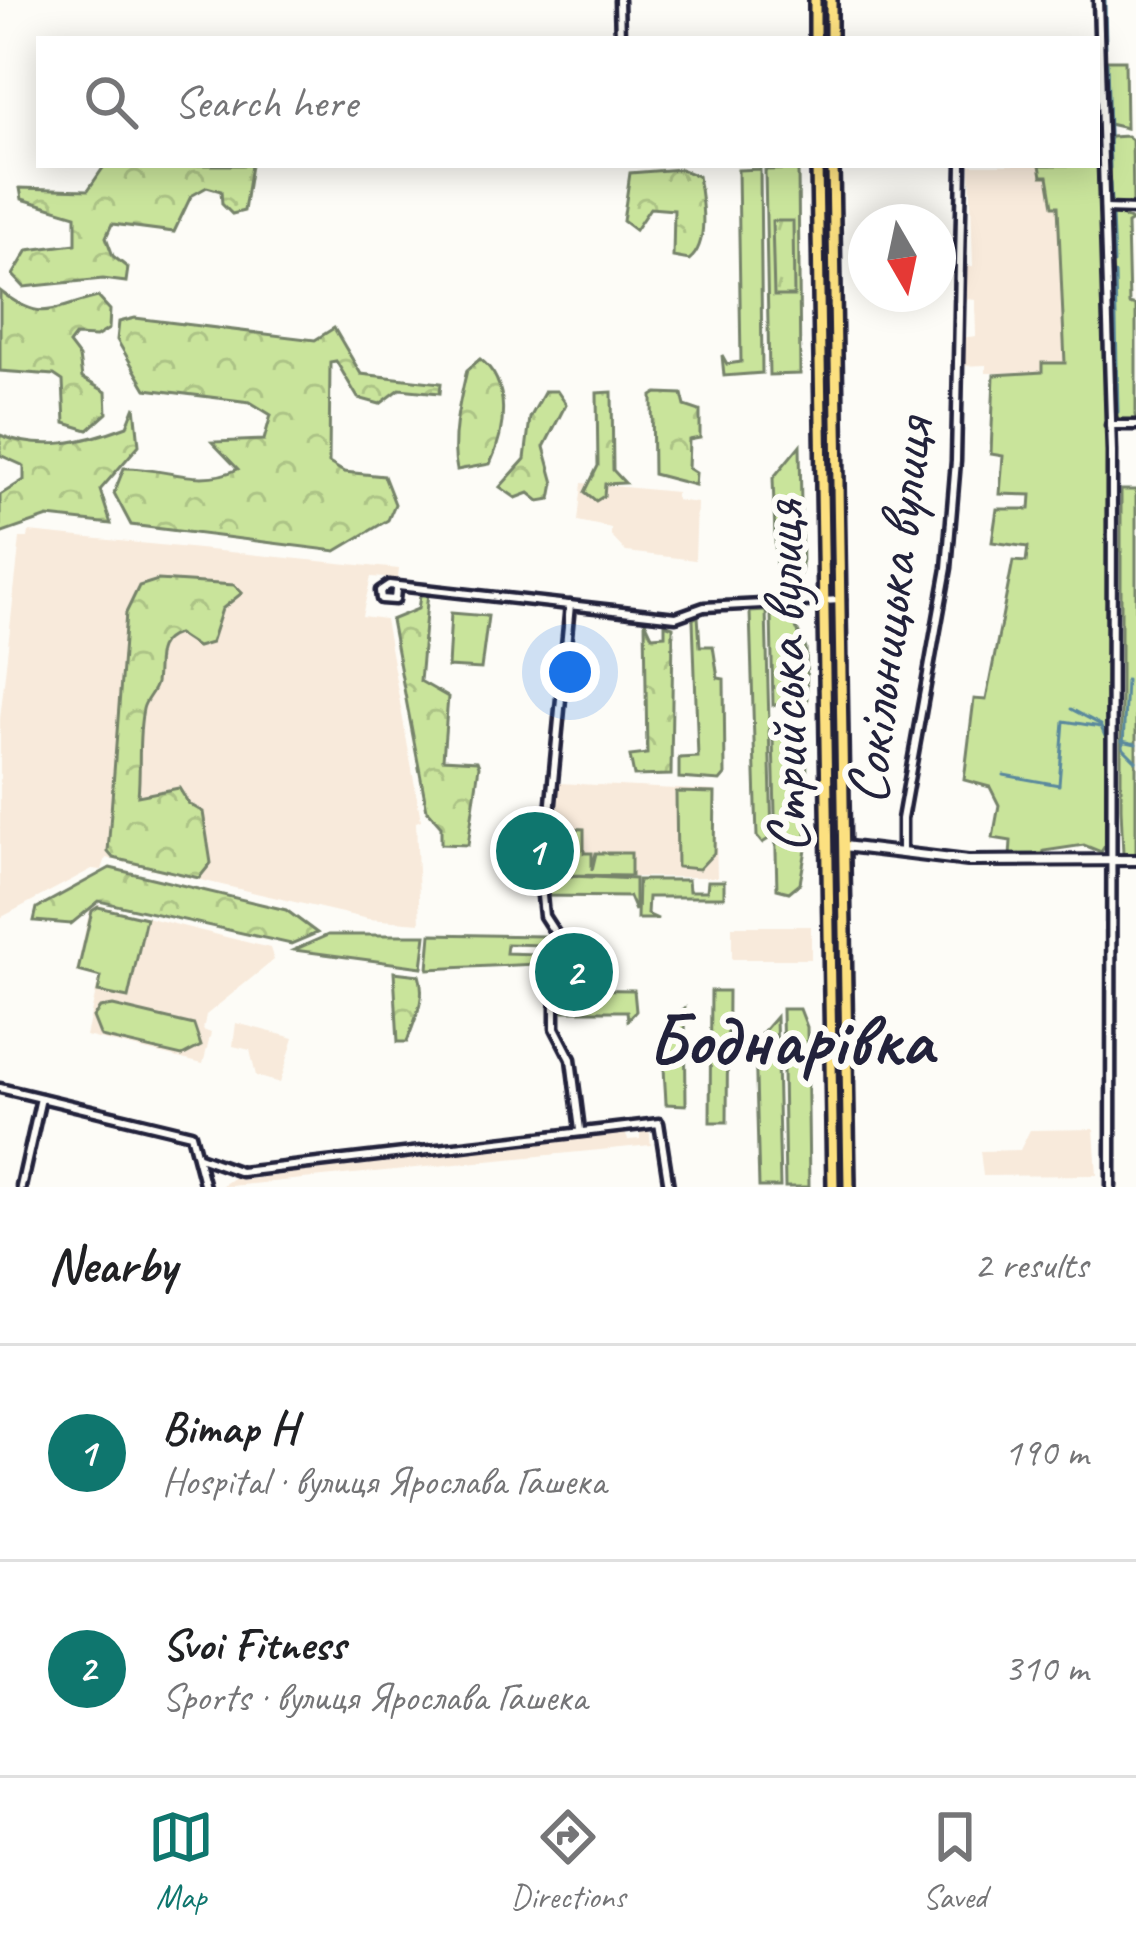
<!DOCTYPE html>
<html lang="en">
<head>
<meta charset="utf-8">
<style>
	:root { --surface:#fff; --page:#f2f2f2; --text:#202124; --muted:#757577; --line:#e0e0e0; --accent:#0f766e }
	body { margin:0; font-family:Caveat,sans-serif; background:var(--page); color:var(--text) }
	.compass { position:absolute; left:848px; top:204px; width:108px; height:108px; border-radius:50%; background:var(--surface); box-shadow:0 6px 30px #0003; rotate:171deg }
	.you { position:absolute; left:570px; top:672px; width:42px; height:42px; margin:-30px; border:9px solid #fff; border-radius:50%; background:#1a73e8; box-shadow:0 0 0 18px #1a73e833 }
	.badge { display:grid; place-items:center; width:78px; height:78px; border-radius:50%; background:var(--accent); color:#fff; font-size:39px; font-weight:700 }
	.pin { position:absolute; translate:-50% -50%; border:6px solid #fff; box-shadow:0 3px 12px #0006 }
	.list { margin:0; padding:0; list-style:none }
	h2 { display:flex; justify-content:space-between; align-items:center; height:156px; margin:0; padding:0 48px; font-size:51px }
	h2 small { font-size:39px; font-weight:400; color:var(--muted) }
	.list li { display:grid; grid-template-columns:78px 1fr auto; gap:36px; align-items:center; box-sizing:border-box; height:216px; padding:0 48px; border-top:3px solid var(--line) }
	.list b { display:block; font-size:45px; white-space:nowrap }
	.list p { margin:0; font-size:39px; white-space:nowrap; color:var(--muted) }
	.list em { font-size:39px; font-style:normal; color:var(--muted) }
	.icon { flex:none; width:66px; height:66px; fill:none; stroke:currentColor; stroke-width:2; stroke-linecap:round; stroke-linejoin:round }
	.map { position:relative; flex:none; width:1136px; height:1187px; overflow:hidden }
	.search { position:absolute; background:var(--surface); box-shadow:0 6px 30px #0003; left:36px; right:36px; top:36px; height:132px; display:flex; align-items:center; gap:30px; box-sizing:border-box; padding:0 42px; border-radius:0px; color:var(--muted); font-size:45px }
	.sheet { height:588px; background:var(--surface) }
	nav { display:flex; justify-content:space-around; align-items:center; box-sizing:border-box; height:168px; border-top:3px solid var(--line); background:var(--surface); font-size:33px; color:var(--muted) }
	nav a { display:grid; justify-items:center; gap:6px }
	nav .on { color:var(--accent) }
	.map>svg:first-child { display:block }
	.built { fill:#f8eadb }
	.green { fill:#c9e49b; stroke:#76836b; stroke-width:3 }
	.forest { fill:url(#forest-crowns); stroke:#76836b; stroke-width:3 }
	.park { fill:url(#park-tufts); stroke:#76836b; stroke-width:3 }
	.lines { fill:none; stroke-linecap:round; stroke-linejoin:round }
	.stream { stroke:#5a899d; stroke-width:3 }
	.street-casing { stroke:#22223b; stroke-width:15 }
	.secondary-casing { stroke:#22223b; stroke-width:16 }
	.primary-casing { stroke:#22223b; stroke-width:18 }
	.street { stroke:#fdfcf7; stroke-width:6 }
	.secondary { stroke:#fdfcf7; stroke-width:8 }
	.primary { stroke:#fce080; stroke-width:9 }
	.labels { text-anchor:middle; stroke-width:12; stroke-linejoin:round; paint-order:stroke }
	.street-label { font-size:60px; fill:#22223b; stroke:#fdfcf7 }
	.district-label { font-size:72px; font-weight:bold; fill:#22223b; stroke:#fdfcf7 }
</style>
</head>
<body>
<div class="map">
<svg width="1136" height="1187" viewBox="0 0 1136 1187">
	<defs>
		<pattern id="forest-crowns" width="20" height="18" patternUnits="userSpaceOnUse" patternTransform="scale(3)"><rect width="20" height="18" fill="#c9e49b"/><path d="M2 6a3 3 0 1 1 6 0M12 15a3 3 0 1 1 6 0" fill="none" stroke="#acc386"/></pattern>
		<pattern id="park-tufts" width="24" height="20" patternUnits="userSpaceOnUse" patternTransform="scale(3)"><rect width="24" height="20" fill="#c9e49b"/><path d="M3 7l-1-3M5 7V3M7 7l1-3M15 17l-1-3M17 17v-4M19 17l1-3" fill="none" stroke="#acc386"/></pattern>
	</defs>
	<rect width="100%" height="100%" fill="#fdfcf7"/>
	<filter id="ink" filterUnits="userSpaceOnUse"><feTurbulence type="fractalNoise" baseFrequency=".00833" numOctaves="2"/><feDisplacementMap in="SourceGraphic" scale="24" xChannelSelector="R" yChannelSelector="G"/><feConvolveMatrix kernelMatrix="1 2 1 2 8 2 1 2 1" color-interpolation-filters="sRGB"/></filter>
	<g filter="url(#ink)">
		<g class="built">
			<path d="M970,165h70l2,11h6l10,29 7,158 -23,9 -47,1h-9v-8l-25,1v-28l15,-2 -1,-36 -8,-1 -1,-32 7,-1z"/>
			<path d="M582,483l94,9v8l21,3 -2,57 -69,-8 -15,-16v-8l-33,-7z"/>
			<path d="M29,532l370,37 -1,10 -27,-2 -9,39 23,3 36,201 -5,2 4,101 -52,-4 -262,-61 -4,12 -10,-1 -92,49v-199l20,-181h8z"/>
			<path d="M559,783l156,8 2,86h-152l1,-59h-14z"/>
			<path d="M98,905l172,43 4,12 -68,55 -3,15 8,3 -8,31 -117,-28 13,-58 -23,-6 14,-62z"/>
			<rect x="732" y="926" width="79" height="33"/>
			<path d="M236,1023l58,15 -14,45 -24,-7 -6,-26 -17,-4z"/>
			<path d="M623,1128l5,12 12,-1v-11h9l2,17 -431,42 16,-11 14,3z"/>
			<path d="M1094,1129l3,46 -114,1 -3,-25 40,-1 10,-20z"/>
		</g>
		<g class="green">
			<path d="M1105,60h20l1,68 -22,-5z"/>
			<path d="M1127,136l5,4 1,63 -20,3 -5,-4 -3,-57 6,-8z"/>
			<path d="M1097,157l11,265v419l-7,11 -17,-7 -40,6 -1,6h-33l1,-16 -18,-3 6,-33 -9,-18 -26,-7 10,-81 12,1 27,-139 13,1 2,-15 -36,-5 5,-33h33l1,-14 -31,-1 3,-38 -12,-2 3,-79 48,-3v-9h23l-7,-157h-5l-5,-30h-6l-2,-11h57z"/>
			<path d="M823,165h5l4,429 -2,-2z"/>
			<path d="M760,169l2,204 -38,3 -2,-21 5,9 14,-2 -3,-192z"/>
			<path d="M798,169l2,205 -31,1 -4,-205z"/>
			<path d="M1114,213l18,8 -5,3 2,80 7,2v115h-16l-7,-10 -6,-193z"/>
			<path d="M800,445l2,124 -11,27h-14l-4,-118z"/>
			<path d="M1121,490h15v366l-13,-2 -2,-46z"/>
			<path d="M766,611l6,226 -10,6 -5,-6 -7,-225z"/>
			<path d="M451,613l37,3 -7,53 -33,-2z"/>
			<path d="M829,613h7l6,377 -6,1z"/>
			<path d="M771,614l24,11 11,24 1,55 -34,1z"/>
			<path d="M698,616l2,30h13l5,32 6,1 1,96 -5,6 -41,-3v-20l19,-1 -5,-138z"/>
			<path d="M791,720h13l3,17 -1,112 -6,34 -11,9 -12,-3 -4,-151 18,-1z"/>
			<path d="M676,792l39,1 -1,60 -15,16 -22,-2z"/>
			<path d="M567,828l17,1v24h8v17l4,-17h35v23l-65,-1z"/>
			<path d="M550,875l85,4v32l-6,-14 -82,-1z"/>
			<path d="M638,880h50l1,11h18l1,-10h16v16h-76l-1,17 11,5h-21z"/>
			<path d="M98,907l48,11 -18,80 -30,-6 3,-15 -23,-6 14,-60z"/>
			<path d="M431,934l113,2v9l-37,-1 -1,9 30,1 9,6v10l-9,7v-13l-108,5z"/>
			<path d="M328,935h98l-4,32 -128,-17z"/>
			<path d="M560,989l74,1 2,21 -8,9 -1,-9h-67z"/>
			<path d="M711,991h17l-1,131h-17z"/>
			<path d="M113,1006l81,19 7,21 -19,10 -81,-19 -8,-20 7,-9z"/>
			<path d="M685,1008l1,97 -20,-1c-1,-34 -10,-76 19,-96z"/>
			<path d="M782,1009h18l7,18 2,160h-24z"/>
			<path d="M776,1017l4,170h-21l-4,-146z"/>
		</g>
		<g class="forest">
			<path d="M105,165h146l-7,46 -12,3 -10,-10 -1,-13 -14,-4 -16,9 -17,36 -62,-8 -6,13 7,19 15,12 -2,14 -23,-3 -79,8 -11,-12 15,-25 48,-6v-29l-54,-16 -2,-11 68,2z"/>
			<path d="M680,169l18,7c4,24 12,68 -9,84l-16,-3 1,-47 -24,-2 -15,22 -12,-9 7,-48z"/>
			<path d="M0,291c43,33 50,17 98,6l12,13 -1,19 -13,8 -21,-1 -6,8 10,13 3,21 24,14 1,21 -19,17 -23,-7 -2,-42 -9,-6 -54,-4z"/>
			<path d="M135,318l180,22 19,-12 27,46 80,9 -1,10 -40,-4 -20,15 -22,-6 -22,-37 -6,1 -1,101 15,9 40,4 11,28 -7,16 -52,31 -205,-26 -17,-32 10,-25c41,-1 74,20 114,1l-26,-27 52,-2 7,-25 -21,-13 -104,-13 -29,-49 2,-18z"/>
			<path d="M480,359c32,24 25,73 10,105l-33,6c-7,-30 3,-70 10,-100z"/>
			<path d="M545,391h12l9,13 -22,43 10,36 -3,16 -12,2 -10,-8 -13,5 -16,-11 25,-28 5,-41z"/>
			<path d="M612,392l1,78 12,13 -20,1 -1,12 -8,5 -11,-9 13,-26 -1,-73z"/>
			<path d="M657,393l25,1 3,12 15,5v27l-11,2 -1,28 8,5 -1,12 -42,-11 -1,-78z"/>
			<path d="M135,406l4,39 -39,45 11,34 -63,-7 -48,17v-39l24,-15v-14l-24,-11v-20c43,17 85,7 127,-9z"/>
			<path d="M158,580l76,5 8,8 -20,16 -11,34 -14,4 -20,-13c-25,8 -18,28 -21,49 -2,10 -11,16 -13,26 -6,29 -2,58 -5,87l41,-8 10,16 14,8 8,51 -12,15 -86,-20 -5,-6 18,-239 13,-27z"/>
			<path d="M421,590l7,1 -8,90 28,16 -5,62 34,2 2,5 -11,79 -27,-1v-18l-14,-16 -36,-190 27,-11z"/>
			<path d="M645,621l7,15 13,-1v-11l8,3 -2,148 -37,1 -4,-20 17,-2z"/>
			<path d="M110,868l176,42 31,23 -26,11 -192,-43 -28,23 -37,-3 3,-13z"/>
			<path d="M394,972l25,3c8,24 -5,45 -12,67h-9z"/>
		</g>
		<path class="park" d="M772,221h21l1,75h-20z"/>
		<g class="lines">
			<g class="stream">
				<path d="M1105,0l1,47"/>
				<path d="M1107,62l3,106"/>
				<path d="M1110,183l1,19"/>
				<path d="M1112,214l2,50"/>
				<path d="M1115,274l3,138"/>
				<path d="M1126,680l-3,68 13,13"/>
				<path d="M1071,709l30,16"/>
				<path d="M1122,741l14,3"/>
				<path d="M1004,775l55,10 5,-64 37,6 6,14"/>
			</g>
			<g class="street-casing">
				<g id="street">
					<path d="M619,0l1,39"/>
					<path d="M1098,0l14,452 -1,735"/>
					<path d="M1105,209l31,1"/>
					<path d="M1110,425h26"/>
					<path d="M396,589l-1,11 -14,-1 -1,-8 9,-6 287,32 28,-10 137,-7"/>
					<path d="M570,605l-28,291 2,20 11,17v95l16,31 9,71"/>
					<path d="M902,851v-32l45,-251 9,-107 6,-296"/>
					<path d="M0,1088l191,46 14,53"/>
					<path d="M199,1157l42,15 418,-49 10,64"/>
					<path d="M21,1187l20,-89"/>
				</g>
			</g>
			<g class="secondary-casing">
				<path id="secondary" d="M844,846l124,15 168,-1"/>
			</g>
			<g class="primary-casing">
				<g id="primary">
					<path d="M815,0v39"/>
					<path d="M831,0v39"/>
					<path d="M817,165l16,1022"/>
					<path d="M833,165l16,1022"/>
				</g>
			</g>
			<use href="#street" class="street"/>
			<use href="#secondary" class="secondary"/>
			<use href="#primary" class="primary"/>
		</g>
	</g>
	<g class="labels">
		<g class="street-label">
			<text transform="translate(888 611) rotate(-83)" y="21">Сокільницька вулиця</text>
			<text transform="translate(784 677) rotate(-91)" y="21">Стрийська вулиця</text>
		</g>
		<g class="district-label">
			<text x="790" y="1064">Боднарівка</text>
		</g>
	</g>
</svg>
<svg class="compass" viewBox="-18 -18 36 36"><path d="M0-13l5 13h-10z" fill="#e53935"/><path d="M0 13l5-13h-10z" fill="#757577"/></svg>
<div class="you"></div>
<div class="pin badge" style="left:535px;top:851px">1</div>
<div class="pin badge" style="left:574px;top:972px">2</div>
<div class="search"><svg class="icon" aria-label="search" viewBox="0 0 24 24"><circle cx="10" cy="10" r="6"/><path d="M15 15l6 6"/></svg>Search here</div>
</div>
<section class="sheet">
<h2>Nearby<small>2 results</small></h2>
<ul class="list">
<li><span class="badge">1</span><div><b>Вітар Н</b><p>Hospital · вулиця Ярослава Гашека</p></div><em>190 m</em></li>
<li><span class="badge">2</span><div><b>Svoi Fitness</b><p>Sports · вулиця Ярослава Гашека</p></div><em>310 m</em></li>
</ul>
</section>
<nav>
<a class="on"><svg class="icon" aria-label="map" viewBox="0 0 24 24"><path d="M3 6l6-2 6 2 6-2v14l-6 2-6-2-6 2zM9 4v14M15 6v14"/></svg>Map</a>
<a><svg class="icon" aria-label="directions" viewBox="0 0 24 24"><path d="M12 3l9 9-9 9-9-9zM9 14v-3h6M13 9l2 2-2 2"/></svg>Directions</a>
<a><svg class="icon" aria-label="saved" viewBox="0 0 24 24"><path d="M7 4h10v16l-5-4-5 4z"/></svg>Saved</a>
</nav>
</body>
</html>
